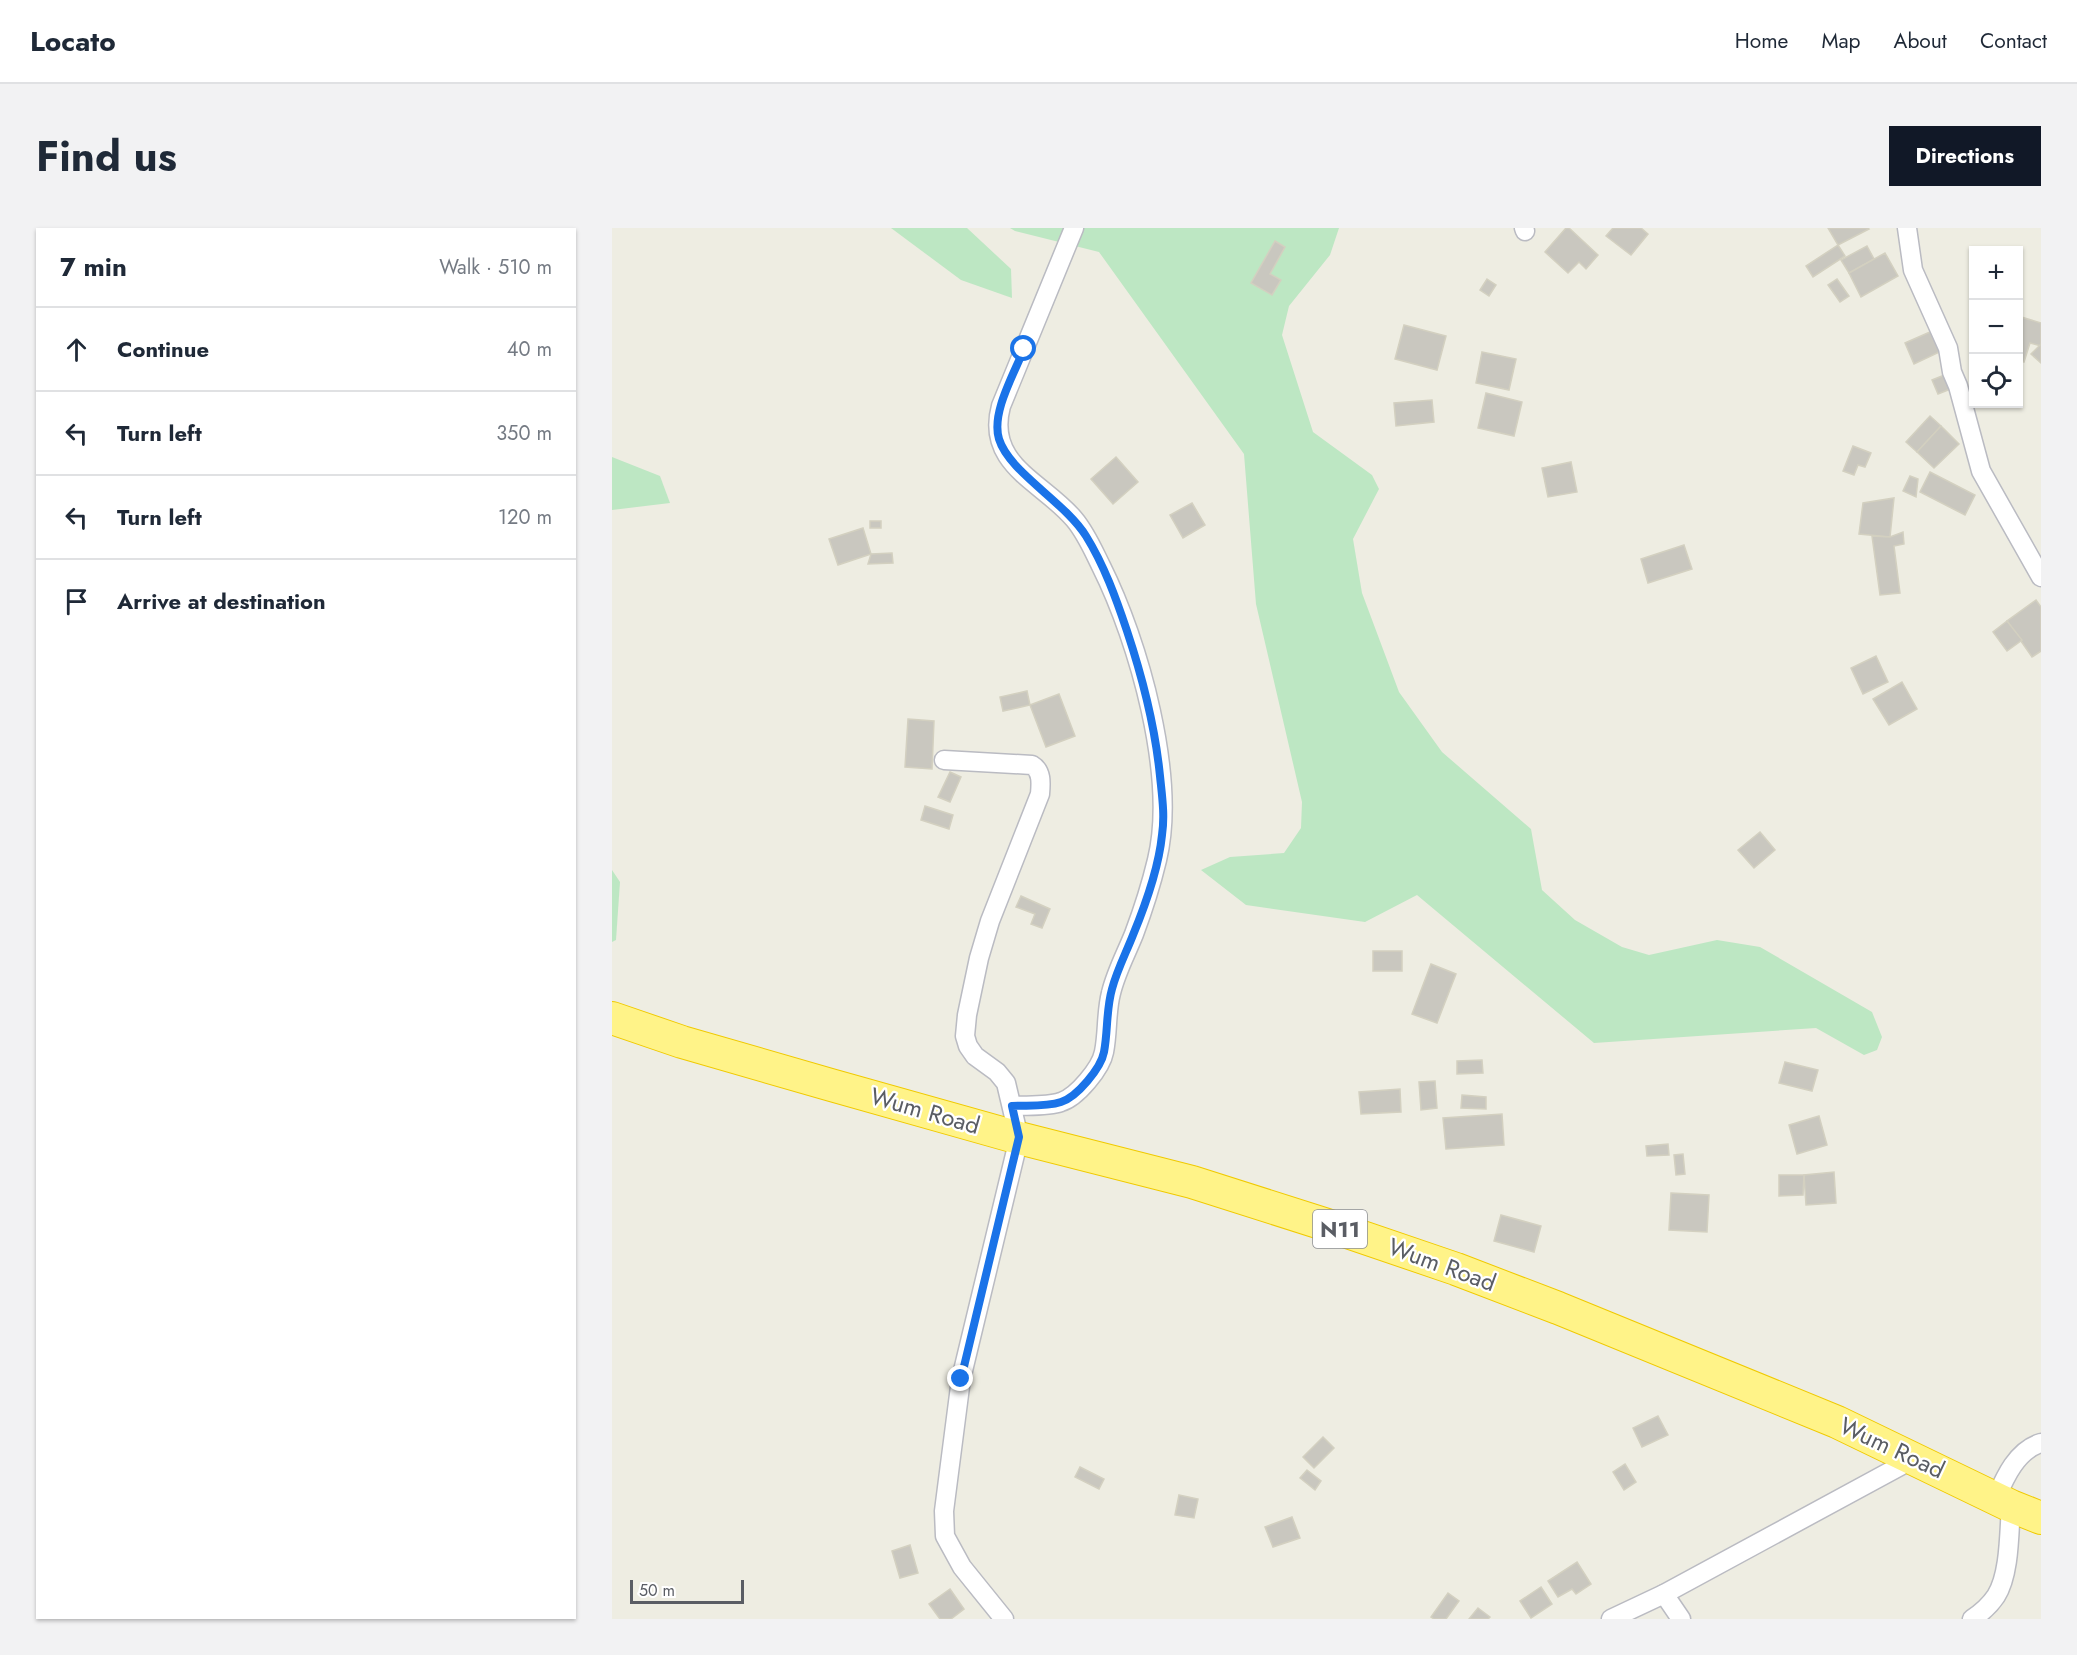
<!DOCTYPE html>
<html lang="en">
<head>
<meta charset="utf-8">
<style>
	:root { --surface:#fff; --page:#f2f2f3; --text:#1f2937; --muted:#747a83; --line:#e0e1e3; --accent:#111827 }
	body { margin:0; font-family:Jost,sans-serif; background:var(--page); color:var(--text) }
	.controls { position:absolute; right:18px; top:18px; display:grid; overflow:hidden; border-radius:0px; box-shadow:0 2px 4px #0004 }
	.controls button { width:54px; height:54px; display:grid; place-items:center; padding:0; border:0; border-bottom:2px solid var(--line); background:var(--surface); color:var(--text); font:30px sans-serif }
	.scale { position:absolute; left:18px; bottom:15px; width:114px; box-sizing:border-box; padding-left:6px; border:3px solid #5a5d64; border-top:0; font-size:16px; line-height:21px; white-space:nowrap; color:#5a5d64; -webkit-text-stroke:4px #fff; paint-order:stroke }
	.stop { position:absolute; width:18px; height:18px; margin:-14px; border:4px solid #1a73e8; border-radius:50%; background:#fff }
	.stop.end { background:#1a73e8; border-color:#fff; box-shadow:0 2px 6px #0008 }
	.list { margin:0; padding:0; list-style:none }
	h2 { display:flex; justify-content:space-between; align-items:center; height:78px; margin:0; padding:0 24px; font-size:26px }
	h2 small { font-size:20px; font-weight:400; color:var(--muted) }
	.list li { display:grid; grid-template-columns:39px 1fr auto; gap:18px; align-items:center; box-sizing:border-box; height:84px; padding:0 24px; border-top:2px solid var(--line) }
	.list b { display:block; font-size:22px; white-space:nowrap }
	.list em { font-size:20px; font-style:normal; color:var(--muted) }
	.icon { flex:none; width:33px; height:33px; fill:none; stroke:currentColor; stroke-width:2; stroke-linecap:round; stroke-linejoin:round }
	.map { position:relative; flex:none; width:1429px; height:1391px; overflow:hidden; border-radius:0px }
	header { display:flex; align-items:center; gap:36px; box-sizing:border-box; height:84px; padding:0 30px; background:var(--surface); border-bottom:2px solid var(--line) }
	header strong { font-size:28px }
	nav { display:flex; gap:33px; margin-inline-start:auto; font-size:21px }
	.intro { display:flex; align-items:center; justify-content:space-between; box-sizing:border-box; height:144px; padding:0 36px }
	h1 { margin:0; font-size:42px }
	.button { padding:15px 27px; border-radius:0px; background:var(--accent); color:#fff; font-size:21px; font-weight:700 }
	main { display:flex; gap:36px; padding:0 36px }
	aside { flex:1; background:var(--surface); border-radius:0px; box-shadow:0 2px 4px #0004 }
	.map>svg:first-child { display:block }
	.green { fill:#bde7c3 }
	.building { fill:#c9c7bf; stroke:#d3d0c0; stroke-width:1.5 }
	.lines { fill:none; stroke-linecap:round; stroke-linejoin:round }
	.street-casing { stroke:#babbc2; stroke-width:21 }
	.highway-casing { stroke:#f0ca00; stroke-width:34 }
	.street { stroke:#fff; stroke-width:18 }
	.highway { stroke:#fff388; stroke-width:32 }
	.route { stroke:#1a73e8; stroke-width:8 }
	.labels { text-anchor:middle; stroke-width:4.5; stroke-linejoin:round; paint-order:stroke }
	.shield { fill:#fff; stroke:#8c8e92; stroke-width:1.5 }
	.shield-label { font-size:22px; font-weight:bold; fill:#5a5d64 }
	.street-label { font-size:24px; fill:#5a5d64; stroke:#fff }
</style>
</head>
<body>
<header>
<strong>Locato</strong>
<nav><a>Home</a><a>Map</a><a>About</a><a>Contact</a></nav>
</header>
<div class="intro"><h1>Find us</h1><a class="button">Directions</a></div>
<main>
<aside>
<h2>7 min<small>Walk · 510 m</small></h2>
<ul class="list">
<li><svg class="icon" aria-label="ahead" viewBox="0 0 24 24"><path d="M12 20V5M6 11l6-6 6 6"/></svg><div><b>Continue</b></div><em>40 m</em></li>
<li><svg class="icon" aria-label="left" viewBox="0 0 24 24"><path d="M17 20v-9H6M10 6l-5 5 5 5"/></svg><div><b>Turn left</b></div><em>350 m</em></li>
<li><svg class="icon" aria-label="left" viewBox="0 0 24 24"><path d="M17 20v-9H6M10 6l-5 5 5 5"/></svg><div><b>Turn left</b></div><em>120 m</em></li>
<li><svg class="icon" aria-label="arrive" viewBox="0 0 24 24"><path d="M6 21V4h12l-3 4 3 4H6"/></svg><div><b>Arrive at destination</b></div></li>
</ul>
</aside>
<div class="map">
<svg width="1429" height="1391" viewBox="0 0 1429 1391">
	<rect width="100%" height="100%" fill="#eeede2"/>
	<g class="green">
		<path d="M279,0h76l44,41 1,29 -51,-18z"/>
		<path d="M398,0h329l-9,27 -41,51 -7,29 31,97 59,43 7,14 -26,50 9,54 37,99 43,60 89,77 11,61 33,30 47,27 27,8 68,-15 43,7 112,65 10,25 -5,13 -13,5 -48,-27 -222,15 -177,-148 -52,27 -119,-17 -45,-35 29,-13 54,-4 17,-25 1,-26 -46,-198 -12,-150 -145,-202 -84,-21z"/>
		<path d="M0,229l48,19 10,27 -58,7z"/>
		<path d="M0,642l8,12 -4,58 -4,2z"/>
	</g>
	<g class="building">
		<path d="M954,0h3l29,27 -12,14 -7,-7 -11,11 -23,-21z"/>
		<path d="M1001,0h28l7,6 -17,21 -25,-19z"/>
		<path d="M1216,0h40l1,1 -31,16z"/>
		<path d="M663,13l10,6 -15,27 11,6 -9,15 -21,-12z"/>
		<path d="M1226,17l7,11 -32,21 -7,-11z"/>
		<path d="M1255,18l7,13 -25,14 -8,-13z"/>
		<path d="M1273,25l13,23 -37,21 -12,-24z"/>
		<path d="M875,51l9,6 -7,11 -9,-6z"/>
		<path d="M1225,51l12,17 -9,6 -12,-17z"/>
		<path d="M1406,88l23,7v23l-11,-3 -6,19 -6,-2z"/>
		<path d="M792,97l42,11 -9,34 -42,-11z"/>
		<path d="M1327,100l9,20 -34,16 -9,-21z"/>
		<path d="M1429,116v19l-10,-9z"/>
		<path d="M870,124l34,7 -7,31 -33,-7z"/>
		<path d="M1340,144l6,14 -20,8 -6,-14z"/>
		<path d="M874,165l36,9 -8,34 -36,-8z"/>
		<path d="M820,172l2,22 -38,4 -2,-23z"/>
		<path d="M1318,188l11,10 -24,26 -11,-10z"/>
		<path d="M1329,198l18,18 -25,24 -17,-16z"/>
		<path d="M1241,218l18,7 -6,14 -7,-2 -4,10 -11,-4z"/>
		<path d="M504,229l22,25 -25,22 -22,-25z"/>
		<path d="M959,234l6,30 -29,5 -6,-29z"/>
		<path d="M1318,244l45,23 -10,20 -45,-23z"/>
		<path d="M1298,248l8,3 -2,18 -13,-6z"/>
		<path d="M1282,270l-4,39 -31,-3 4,-31z"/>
		<path d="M580,275l13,22 -22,13 -13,-23z"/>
		<rect x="258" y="293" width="11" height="7"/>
		<path d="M251,300l8,26 -33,11 -9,-26z"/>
		<path d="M1291,304l1,12 -10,2 6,47 -20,2 -8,-59 18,1z"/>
		<path d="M1072,317l8,24 -44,14 -7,-24z"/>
		<path d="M280,325l1,10 -25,1 3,-10z"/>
		<path d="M1424,372l5,7v44l-9,6 -25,-36z"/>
		<path d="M1395,393l15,19 -15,11 -14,-19z"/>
		<path d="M1264,428l12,26 -25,12 -12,-26z"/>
		<path d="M1290,454l15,27 -28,16 -16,-26z"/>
		<path d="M415,463l3,14 -27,6 -3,-14z"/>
		<path d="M447,466l16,42 -29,11 -16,-42z"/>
		<path d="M296,491l26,2 -2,48 -27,-2z"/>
		<path d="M338,544l11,5 -11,25 -12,-5z"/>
		<path d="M313,578l28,9 -4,14 -28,-9z"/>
		<path d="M1148,604l15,18 -21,18 -16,-18z"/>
		<path d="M409,668l29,13 -8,19 -11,-4 4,-10 -19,-7z"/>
		<rect x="761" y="723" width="29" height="20"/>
		<path d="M819,736l25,10 -19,49 -25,-9z"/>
		<path d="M870,832l1,13 -26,1v-13z"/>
		<path d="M1173,834l33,8 -6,21 -33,-8z"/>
		<path d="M823,853l2,27 -16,2 -2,-28z"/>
		<path d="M788,861l1,23 -40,2 -2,-22z"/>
		<path d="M850,867l24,2v12l-25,-1z"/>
		<path d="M890,886l2,31 -58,4 -3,-31z"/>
		<path d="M1207,888l8,29 -30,9 -8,-29z"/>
		<path d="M1056,916l1,11 -22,1 -1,-10z"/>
		<path d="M1071,926l2,20 -9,1 -2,-20z"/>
		<path d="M1222,944l2,31 -30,2 -2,-30z"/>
		<path d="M1167,947h25l-1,20 -24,1z"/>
		<path d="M1059,965l38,2 -2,37 -38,-2z"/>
		<path d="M889,987l40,11 -7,26 -40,-11z"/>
		<path d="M1046,1188l10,19 -26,12 -9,-19z"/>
		<path d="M711,1209l11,11 -20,20 -11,-11z"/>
		<path d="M1013,1236l11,18 -12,8 -11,-18z"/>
		<path d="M468,1239l24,12 -5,10 -24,-12z"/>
		<path d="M695,1242l14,11 -6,9 -15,-12z"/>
		<path d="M567,1267l19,4 -4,19 -19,-3z"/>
		<path d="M680,1289l8,21 -27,9 -8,-20z"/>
		<path d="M298,1317l8,28 -18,5 -8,-27z"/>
		<path d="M965,1334l14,22 -15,10 -4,-5 -14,8 -10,-16z"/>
		<path d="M929,1359l11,17 -21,14 -11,-17z"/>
		<path d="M338,1361l14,20 -13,10h-11l-11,-15z"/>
		<path d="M836,1365l11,8 -13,18h-12l-3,-2z"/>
		<path d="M866,1380l12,9 -2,2h-19z"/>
	</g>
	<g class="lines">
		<g class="street-casing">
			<g id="street">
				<path d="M912,0l1,3"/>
				<path d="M1295,0l6,42 35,78 4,24 6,14 23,85 60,106"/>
				<path d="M332,532l88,5c10,6 9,18 8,29l-50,127 -11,37 -12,57 -2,21 3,10 7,10 22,16 9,11 13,55 -58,241 -17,132 1,25 17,31 42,52"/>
				<path d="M400,878c15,-1 35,1 49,-4 16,-5 40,-34 43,-50 4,-20 2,-40 7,-59 5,-21 15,-39 23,-59 9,-24 17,-49 23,-74 20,-83 -18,-218 -56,-294 -8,-16 -15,-33 -27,-47 -31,-37 -89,-54 -73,-113l73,-178"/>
				<path d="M1384,1270c9,-21 21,-48 45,-55"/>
				<path d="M1052,1366l17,25"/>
				<path d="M999,1391l53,-25 251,-136"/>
				<path d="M1360,1391c9,-6 18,-14 24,-23 14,-22 13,-64 15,-90"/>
			</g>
		</g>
		<g class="highway-casing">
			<path id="highway" d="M0,790l70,24 149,43 188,53 173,44 132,42 132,45 102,39 279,114 174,84 30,12"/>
		</g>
		<use href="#street" class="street"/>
		<use href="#highway" class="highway"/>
	</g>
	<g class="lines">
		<path class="route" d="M349,1151l58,-242 -7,-31c15,-1 34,1 49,-4 16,-5 40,-34 43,-50 4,-21 2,-42 8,-63 5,-19 14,-36 21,-54 12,-29 26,-70 29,-100 3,-20 0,-39 -2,-59 -5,-50 -17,-97 -33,-145 -11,-33 -23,-66 -41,-95 -21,-34 -77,-64 -87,-97 -8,-26 15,-65 25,-90"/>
	</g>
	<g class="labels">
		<rect class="shield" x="701" y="982" width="54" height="38" rx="4.5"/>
		<g class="shield-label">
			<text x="728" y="1009">N11</text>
		</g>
		<g class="street-label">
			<text transform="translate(313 883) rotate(16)" y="8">Wum Road</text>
			<text transform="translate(830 1037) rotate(20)" y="8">Wum Road</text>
			<text transform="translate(1280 1220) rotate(25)" y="8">Wum Road</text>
		</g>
	</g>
</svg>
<div class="controls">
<button>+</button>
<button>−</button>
<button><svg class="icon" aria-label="locate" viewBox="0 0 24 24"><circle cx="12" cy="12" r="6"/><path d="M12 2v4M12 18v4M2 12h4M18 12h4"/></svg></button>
</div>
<div class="scale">50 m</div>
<div class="stop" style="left:412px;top:121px"></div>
<div class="stop end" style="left:349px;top:1151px"></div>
</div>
</main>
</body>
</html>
